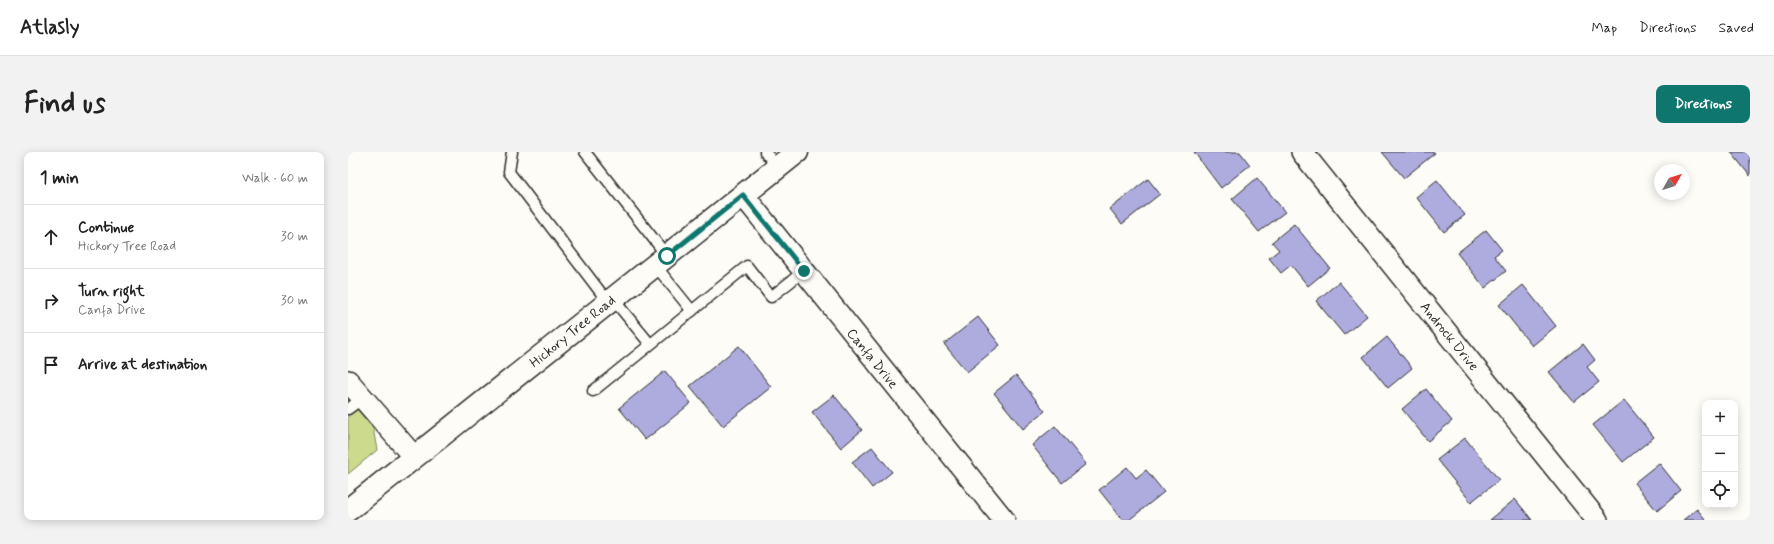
<!DOCTYPE html>
<html lang="en">
<head>
<meta charset="utf-8">
<style>
	:root { --surface:#fff; --page:#f2f2f2; --text:#222; --muted:#767676; --line:#e0e0e0; --accent:#0f766e }
	body { margin:0; font-family:Mynerve,sans-serif; background:var(--page); color:var(--text) }
	.controls { position:absolute; right:12px; bottom:12px; display:grid; overflow:hidden; border-radius:8px; box-shadow:0 2px 10px #0003 }
	.controls button { width:36px; height:36px; display:grid; place-items:center; padding:0; border:0; border-bottom:1px solid var(--line); background:var(--surface); color:var(--text); font:20px sans-serif }
	.compass { position:absolute; left:1306px; top:12px; width:36px; height:36px; border-radius:50%; background:var(--surface); box-shadow:0 2px 10px #0003; rotate:51deg }
	.stop { position:absolute; width:12px; height:12px; margin:-9px; border:3px solid #0f766e; border-radius:50%; background:#fff }
	.stop.end { background:#0f766e; border-color:#fff; box-shadow:0 1px 4px #0008 }
	.list { margin:0; padding:0; list-style:none }
	h2 { display:flex; justify-content:space-between; align-items:center; height:52px; margin:0; padding:0 16px; font-size:17px }
	h2 small { font-size:13px; font-weight:400; color:var(--muted) }
	.list li { display:grid; grid-template-columns:26px 1fr auto; gap:12px; align-items:center; box-sizing:border-box; height:64px; padding:0 16px; border-top:1px solid var(--line) }
	.list b { display:block; font-size:15px; white-space:nowrap }
	.list p { margin:0; font-size:13px; white-space:nowrap; color:var(--muted) }
	.list em { font-size:13px; font-style:normal; color:var(--muted) }
	.icon { flex:none; width:22px; height:22px; fill:none; stroke:currentColor; stroke-width:2; stroke-linecap:round; stroke-linejoin:round }
	.map { position:relative; flex:none; width:1402px; height:368px; overflow:hidden; border-radius:8px }
	header { display:flex; align-items:center; gap:24px; box-sizing:border-box; height:56px; padding:0 20px; background:var(--surface); border-bottom:1px solid var(--line) }
	header strong { font-size:19px }
	nav { display:flex; gap:22px; margin-inline-start:auto; font-size:14px }
	.intro { display:flex; align-items:center; justify-content:space-between; box-sizing:border-box; height:96px; padding:0 24px }
	h1 { margin:0; font-size:28px }
	.button { padding:10px 18px; border-radius:8px; background:var(--accent); color:#fff; font-size:14px; font-weight:700 }
	main { display:flex; gap:24px; padding:0 24px }
	aside { flex:1; background:var(--surface); border-radius:8px; box-shadow:0 2px 10px #0003 }
	.map>svg:first-child { display:block }
	.green { fill:#ccda8e; stroke:#7c825c }
	.building { fill:#aeacde; stroke:#2b2b2b }
	.lines { fill:none; stroke-linecap:round; stroke-linejoin:round }
	.lane-casing { stroke:#2b2b2b; stroke-width:13 }
	.street-casing { stroke:#2b2b2b; stroke-width:24 }
	.secondary-casing { stroke:#2b2b2b; stroke-width:25 }
	.lane { stroke:#fdfcf7; stroke-width:10 }
	.street { stroke:#fdfcf7; stroke-width:21 }
	.secondary { stroke:#fdfcf7; stroke-width:22 }
	.route { stroke:#0f766e; stroke-width:5 }
	.labels { text-anchor:middle; stroke-width:3.5; stroke-linejoin:round; paint-order:stroke }
	.street-label { font-size:14px; fill:#2b2b2b; stroke:#fdfcf7 }
</style>
</head>
<body>
<header>
<strong>Atlasly</strong>
<nav><a>Map</a><a>Directions</a><a>Saved</a></nav>
</header>
<div class="intro"><h1>Find us</h1><a class="button">Directions</a></div>
<main>
<aside>
<h2>1 min<small>Walk · 60 m</small></h2>
<ul class="list">
<li><svg class="icon" aria-label="ahead" viewBox="0 0 24 24"><path d="M12 20V5M6 11l6-6 6 6"/></svg><div><b>Continue</b><p>Hickory Tree Road</p></div><em>30 m</em></li>
<li><svg class="icon" aria-label="right" viewBox="0 0 24 24"><path d="M7 20v-9h11M14 6l5 5-5 5"/></svg><div><b>Turn right</b><p>Canfa Drive</p></div><em>30 m</em></li>
<li><svg class="icon" aria-label="arrive" viewBox="0 0 24 24"><path d="M6 21V4h12l-3 4 3 4H6"/></svg><div><b>Arrive at destination</b></div></li>
</ul>
</aside>
<div class="map">
<svg width="1402" height="368" viewBox="0 0 1402 368">
	<rect width="100%" height="100%" fill="#fdfcf7"/>
	<filter id="ink" filterUnits="userSpaceOnUse"><feTurbulence type="fractalNoise" baseFrequency=".025" numOctaves="2"/><feDisplacementMap in="SourceGraphic" scale="8" xChannelSelector="R" yChannelSelector="G"/><feConvolveMatrix kernelMatrix="1 2 1 2 8 2 1 2 1" color-interpolation-filters="sRGB"/></filter>
	<g filter="url(#ink)">
		<path class="green" d="M0,246l25,30 4,22 -29,24z"/>
		<g class="building">
			<path d="M846,0h46l10,13 -29,23z"/>
			<path d="M1034,0h52l1,1 -31,25z"/>
			<path d="M1383,0h19v24z"/>
			<path d="M909,26l28,34 -26,20 -27,-33z"/>
			<path d="M800,27l12,15 -38,30 -12,-15z"/>
			<path d="M1089,28l28,35 -21,17 -28,-35z"/>
			<path d="M946,72l36,44 -22,18 -17,-21 -10,8 -12,-15 10,-8 -7,-8z"/>
			<path d="M1138,78l16,20 -8,6 12,15 -21,17 -28,-35z"/>
			<path d="M991,130l28,34 -23,19 -28,-34z"/>
			<path d="M1175,133l33,41 -24,20 -33,-41z"/>
			<path d="M630,165l22,28 -33,27 -23,-28z"/>
			<path d="M1039,185l25,31 -24,20 -25,-31z"/>
			<path d="M1235,192l12,16 -8,7 12,15 -25,20 -25,-30z"/>
			<path d="M391,194l32,41 -48,39 -33,-40z"/>
			<path d="M317,219l26,32 -46,37 -26,-32z"/>
			<path d="M668,223l29,36 -22,18 -29,-36z"/>
			<path d="M1078,237l26,32 -24,20 -26,-32z"/>
			<path d="M486,243l28,35 -21,18 -29,-36z"/>
			<path d="M1276,248l30,37 -31,25 -30,-37z"/>
			<path d="M707,274l31,38 -24,19 -30,-38z"/>
			<path d="M1117,286l34,42 -28,22 -34,-42z"/>
			<path d="M524,295l20,25 -20,16 -20,-26z"/>
			<path d="M1311,311l22,28 -24,20 -23,-28z"/>
			<path d="M779,315l9,11 10,-8 18,22 -35,28h-6l-24,-30z"/>
			<path d="M1167,347l17,21h-42z"/>
			<path d="M1349,357l9,11h-23z"/>
		</g>
		<g class="lines">
			<g class="lane-casing">
				<g id="lane">
					<path d="M164,0l-3,20 99,130"/>
					<path d="M237,0l82,104"/>
					<path d="M417,0l13,16"/>
					<path d="M307,113l37,46"/>
					<path d="M265,147l37,45"/>
					<path d="M245,239l154,-125 24,31 33,-26"/>
					<path d="M0,257l15,-11"/>
				</g>
			</g>
			<g class="street-casing">
				<g id="street">
					<path d="M954,0l295,368"/>
					<path d="M395,43l261,325"/>
					<path d="M0,229l66,76"/>
				</g>
			</g>
			<g class="secondary-casing">
				<path id="secondary" d="M0,358l449,-358"/>
			</g>
			<use href="#lane" class="lane"/>
			<use href="#street" class="street"/>
			<use href="#secondary" class="secondary"/>
		</g>
	</g>
	<g class="lines" filter="url(#ink)">
		<path class="route" d="M319,104l76,-61 61,76"/>
	</g>
	<g class="labels">
		<g class="street-label">
			<text transform="translate(224 179) rotate(-39)" y="5">Hickory Tree Road</text>
			<text transform="translate(1102 184) rotate(51)" y="5">Androck Drive</text>
			<text transform="translate(525 206) rotate(51)" y="5">Canfa Drive</text>
		</g>
	</g>
</svg>
<div class="controls">
<button>+</button>
<button>−</button>
<button><svg class="icon" aria-label="locate" viewBox="0 0 24 24"><circle cx="12" cy="12" r="6"/><path d="M12 2v4M12 18v4M2 12h4M18 12h4"/></svg></button>
</div>
<svg class="compass" viewBox="-18 -18 36 36"><path d="M0-13l5 13h-10z" fill="#e53935"/><path d="M0 13l5-13h-10z" fill="#767676"/></svg>
<div class="stop" style="left:319px;top:104px"></div>
<div class="stop end" style="left:456px;top:119px"></div>
</div>
</main>
</body>
</html>
